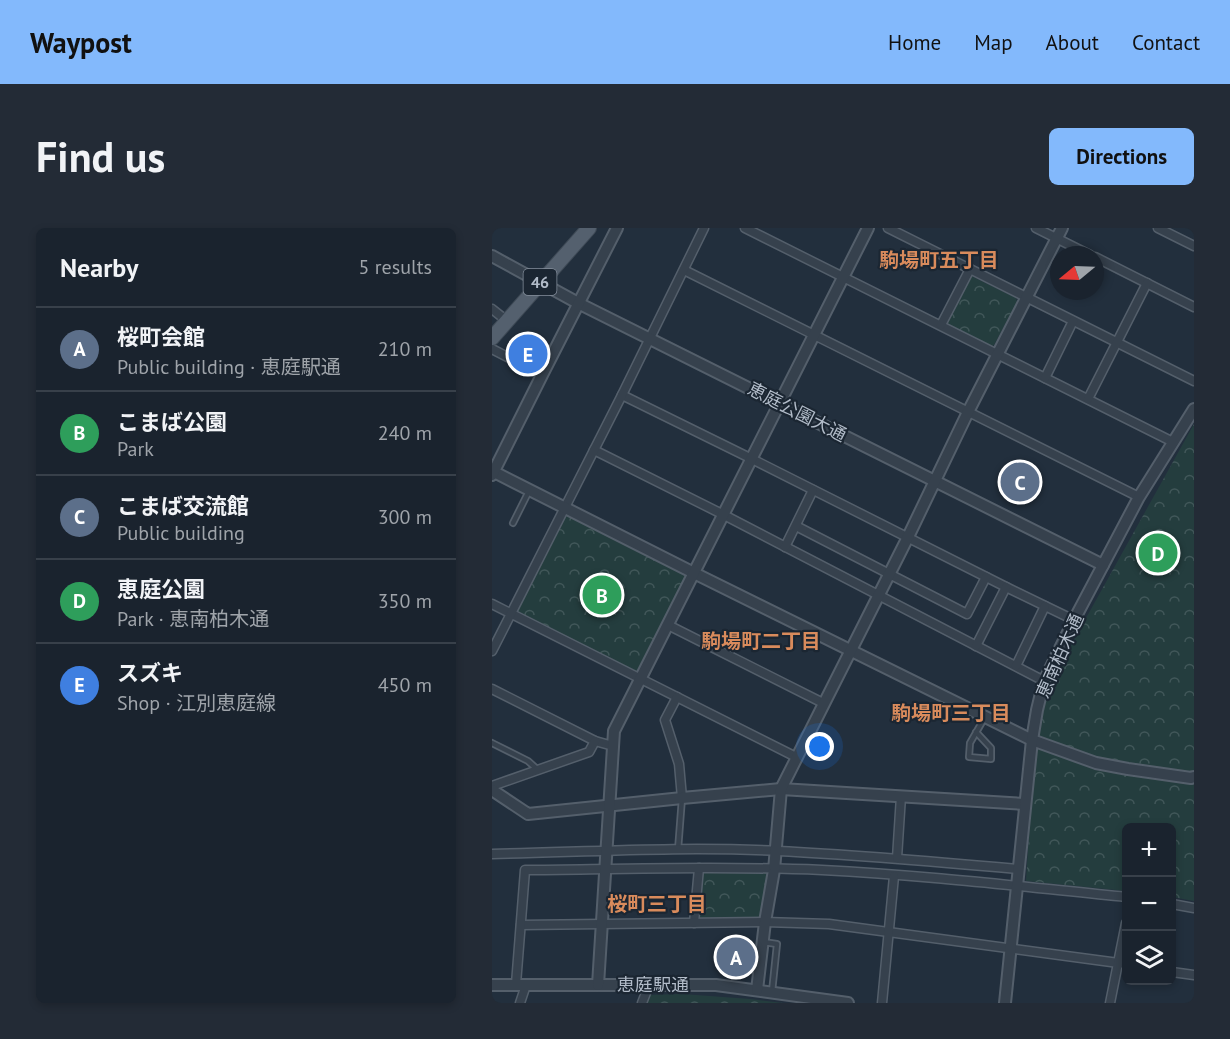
<!DOCTYPE html>
<html lang="en">
<head>
<meta charset="utf-8">
<style>
	:root { --surface:#1a232e; --page:#232b36; --text:#f1f3f6; --muted:#9fa4aa; --line:#38404a; --accent:#83b9fc }
	body { margin:0; font-family:"PT Sans","Noto Sans JP",sans-serif; background:var(--page); color:var(--text) }
	.controls { position:absolute; right:18px; bottom:18px; display:grid; overflow:hidden; border-radius:9px; box-shadow:0 3px 9px #0003 }
	.controls button { width:54px; height:54px; display:grid; place-items:center; padding:0; border:0; border-bottom:2px solid var(--line); background:var(--surface); color:var(--text); font:30px sans-serif }
	.compass { position:absolute; left:558px; top:18px; width:54px; height:54px; border-radius:50%; background:var(--surface); box-shadow:0 3px 9px #0003; rotate:251deg }
	.you { position:absolute; left:328px; top:519px; width:21px; height:21px; margin:-15px; border:4px solid #fff; border-radius:50%; background:#1a73e8; box-shadow:0 0 0 9px #1a73e833 }
	.badge { display:grid; place-items:center; width:39px; height:39px; border-radius:50%; background:var(--accent); color:#fff; font-size:20px; font-weight:700 }
	.pin { position:absolute; translate:-50% -50%; border:3px solid #fff; box-shadow:0 2px 6px #0006 }
	.list { margin:0; padding:0; list-style:none }
	h2 { display:flex; justify-content:space-between; align-items:center; height:78px; margin:0; padding:0 24px; font-size:26px }
	h2 small { font-size:20px; font-weight:400; color:var(--muted) }
	.list li { display:grid; grid-template-columns:39px 1fr auto; gap:18px; align-items:center; box-sizing:border-box; height:84px; padding:0 24px; border-top:2px solid var(--line) }
	.list b { display:block; font-size:22px; white-space:nowrap }
	.list p { margin:0; font-size:20px; white-space:nowrap; color:var(--muted) }
	.list em { font-size:20px; font-style:normal; color:var(--muted) }
	.icon { flex:none; width:33px; height:33px; fill:none; stroke:currentColor; stroke-width:2; stroke-linecap:round; stroke-linejoin:round }
	.map { position:relative; flex:none; width:702px; height:775px; overflow:hidden; border-radius:9px }
	header { display:flex; align-items:center; gap:36px; box-sizing:border-box; height:84px; padding:0 30px; background:var(--accent); color:#111 }
	header strong { font-size:28px }
	nav { display:flex; gap:33px; margin-inline-start:auto; font-size:21px }
	.intro { display:flex; align-items:center; justify-content:space-between; box-sizing:border-box; height:144px; padding:0 36px }
	h1 { margin:0; font-size:42px }
	.button { padding:15px 27px; border-radius:9px; background:var(--accent); color:#111; font-size:21px; font-weight:700 }
	main { display:flex; gap:36px; padding:0 36px }
	aside { flex:1; background:var(--surface); border-radius:9px; box-shadow:0 3px 9px #0003 }
	.map>svg:first-child { display:block }
	.park { fill:url(#park-crowns) }
	.lines { fill:none; stroke-linecap:round; stroke-linejoin:round }
	.service-casing { stroke:#545f6b; stroke-width:8 }
	.minor-casing { stroke:#545f6b; stroke-width:11 }
	.tertiary-casing { stroke:#545f6b; stroke-width:14 }
	.primary-casing { stroke:#3f4a56; stroke-width:16 }
	.service { stroke:#36414d; stroke-width:4.5 }
	.minor { stroke:#36414d; stroke-width:8 }
	.tertiary { stroke:#36414d; stroke-width:10 }
	.primary { stroke:#54606e; stroke-width:14 }
	.labels { text-anchor:middle; stroke-width:4.5; stroke-linejoin:round; paint-order:stroke }
	.shield { fill:#1b2632; stroke:#858f9c; stroke-width:1.5 }
	.shield-label { font-size:16px; font-weight:bold; fill:#b2bcc9 }
	.street-label { font-size:18px; fill:#b2bcc9; stroke:#1b2632 }
	.neighbourhood-label { font-size:20px; font-weight:bold; fill:#d98b5c; stroke:#1b2632 }
</style>
</head>
<body>
<header>
<strong>Waypost</strong>
<nav><a>Home</a><a>Map</a><a>About</a><a>Contact</a></nav>
</header>
<div class="intro"><h1>Find us</h1><a class="button">Directions</a></div>
<main>
<aside>
<h2>Nearby<small>5 results</small></h2>
<ul class="list">
<li><span class="badge" style="background:#5c6f8a">A</span><div><b>桜町会館</b><p>Public building · 恵庭駅通</p></div><em>210 m</em></li>
<li><span class="badge" style="background:#2e9e5b">B</span><div><b>こまば公園</b><p>Park</p></div><em>240 m</em></li>
<li><span class="badge" style="background:#5c6f8a">C</span><div><b>こまば交流館</b><p>Public building</p></div><em>300 m</em></li>
<li><span class="badge" style="background:#2e9e5b">D</span><div><b>恵庭公園</b><p>Park · 恵南柏木通</p></div><em>350 m</em></li>
<li><span class="badge" style="background:#3f7fe0">E</span><div><b>スズキ</b><p>Shop · 江別恵庭線</p></div><em>450 m</em></li>
</ul>
</aside>
<div class="map">
<svg width="702" height="775" viewBox="0 0 702 775">
	<defs>
		<pattern id="park-crowns" width="20" height="18" patternUnits="userSpaceOnUse" patternTransform="scale(1.5)"><rect width="20" height="18" fill="#243d3e"/><path d="M2 6a3 3 0 1 1 6 0M12 15a3 3 0 1 1 6 0" fill="none" stroke="#415759"/></pattern>
	</defs>
	<rect width="100%" height="100%" fill="#222f3d"/>
	<g class="park">
		<path d="M479,48l45,22 1,4 -23,43 -3,1 -44,-22 21,-46z"/>
		<path d="M702,196v477l-22,-4v-69h-46v63l-100,-10 9,-143 16,-57z"/>
		<path d="M76,287l117,59 2,4 -46,92 -5,3 -117,-59 -2,-2 47,-96z"/>
		<path d="M210,644h66l-5,44 -2,2h-63z"/>
		<path d="M190,766l68,5 33,4h-136l3,-8z"/>
	</g>
	<g class="lines">
		<g class="service-casing">
			<g id="service">
				<path d="M21,295l16,-32"/>
				<path d="M484,504l15,16v11l-22,-2 1,-14 15,-26"/>
				<path d="M0,515l36,18 10,9"/>
				<path d="M186,622l4,-52"/>
				<path d="M271,714l14,2 -5,48"/>
			</g>
		</g>
		<g class="minor-casing">
			<g id="minor">
				<path d="M253,0l428,214"/>
				<path d="M396,0l306,153"/>
				<path d="M544,0l54,27"/>
				<path d="M666,0l36,18"/>
				<path d="M603,29l99,50"/>
				<path d="M192,42l455,227"/>
				<path d="M0,81l15,12"/>
				<path d="M449,97l29,-56"/>
				<path d="M0,121l50,26"/>
				<path d="M553,150l28,-57"/>
				<path d="M130,167l130,64 254,128 68,33"/>
				<path d="M596,171l59,-116"/>
				<path d="M102,222l130,65 320,166"/>
				<path d="M304,298l171,88 19,-37"/>
				<path d="M293,319l28,-57"/>
				<path d="M0,376l304,153"/>
				<path d="M176,397l155,78"/>
				<path d="M484,418l30,-59"/>
				<path d="M0,423l130,-256 82,-167"/>
				<path d="M524,438l29,-60"/>
				<path d="M0,461l103,52 18,5"/>
				<path d="M185,469l-12,23 14,44 3,34"/>
				<path d="M0,558l97,-34 6,-11"/>
				<path d="M0,626c95,-2 191,-8 286,-3 80,4 161,11 240,18"/>
				<path d="M405,630l4,-62"/>
				<path d="M680,676l22,4"/>
				<path d="M202,695l5,-55"/>
				<path d="M29,697l244,-3 64,2 297,40"/>
				<path d="M680,744l22,3"/>
				<path d="M24,756l9,-114c99,-1 198,-4 297,0 101,5 203,17 304,27"/>
				<path d="M28,775l6,-18"/>
				<path d="M150,775l7,-18"/>
				<path d="M390,775l12,-127"/>
				<path d="M618,775l16,-80"/>
			</g>
		</g>
		<g class="tertiary-casing">
			<g id="tertiary">
				<path d="M0,28l86,47 525,262"/>
				<path d="M2,244l200,101 338,167 64,23 32,6 63,9 3,-1"/>
				<path d="M0,247l50,-100 75,-147"/>
				<path d="M0,562l36,24 154,-16 99,-9 244,15"/>
				<path d="M0,757h224l132,18"/>
				<path d="M106,757l16,-254 254,-503"/>
				<path d="M265,762l8,-68 9,-52 7,-81 127,-252 60,-125 94,-184"/>
				<path d="M513,775l27,-263 5,-30 7,-29 30,-61 65,-123 55,-88"/>
			</g>
		</g>
		<g class="primary-casing">
			<path id="primary" d="M0,110l97,-110"/>
		</g>
		<use href="#service" class="service"/>
		<use href="#minor" class="minor"/>
		<use href="#tertiary" class="tertiary"/>
		<use href="#primary" class="primary"/>
	</g>
	<g class="labels">
		<rect class="shield" x="31.5" y="41" width="33" height="26" rx="4.5"/>
		<g class="shield-label">
			<text x="48" y="60">46</text>
		</g>
		<g class="street-label">
			<text transform="translate(305 184) rotate(27)" y="6">恵庭公園大通</text>
			<text transform="translate(568 428) rotate(-66)" y="6">恵南柏木通</text>
			<text x="161" y="763">恵庭駅通</text>
		</g>
		<g class="neighbourhood-label">
			<text x="447" y="39">駒場町五丁目</text>
			<text x="269" y="420">駒場町二丁目</text>
			<text x="459" y="492">駒場町三丁目</text>
			<text x="165" y="683">桜町三丁目</text>
		</g>
	</g>
</svg>
<div class="controls">
<button>+</button>
<button>−</button>
<button><svg class="icon" aria-label="layers" viewBox="0 0 24 24"><path d="M12 4l9 5-9 5-9-5zM3 14l9 5 9-5"/></svg></button>
</div>
<svg class="compass" viewBox="-18 -18 36 36"><path d="M0-13l5 13h-10z" fill="#e53935"/><path d="M0 13l5-13h-10z" fill="#9fa4aa"/></svg>
<div class="you"></div>
<div class="pin badge" style="left:244px;top:729px;background:#5c6f8a">A</div>
<div class="pin badge" style="left:110px;top:367px;background:#2e9e5b">B</div>
<div class="pin badge" style="left:528px;top:254px;background:#5c6f8a">C</div>
<div class="pin badge" style="left:666px;top:325px;background:#2e9e5b">D</div>
<div class="pin badge" style="left:36px;top:126px;background:#3f7fe0">E</div>
</div>
</main>
</body>
</html>
